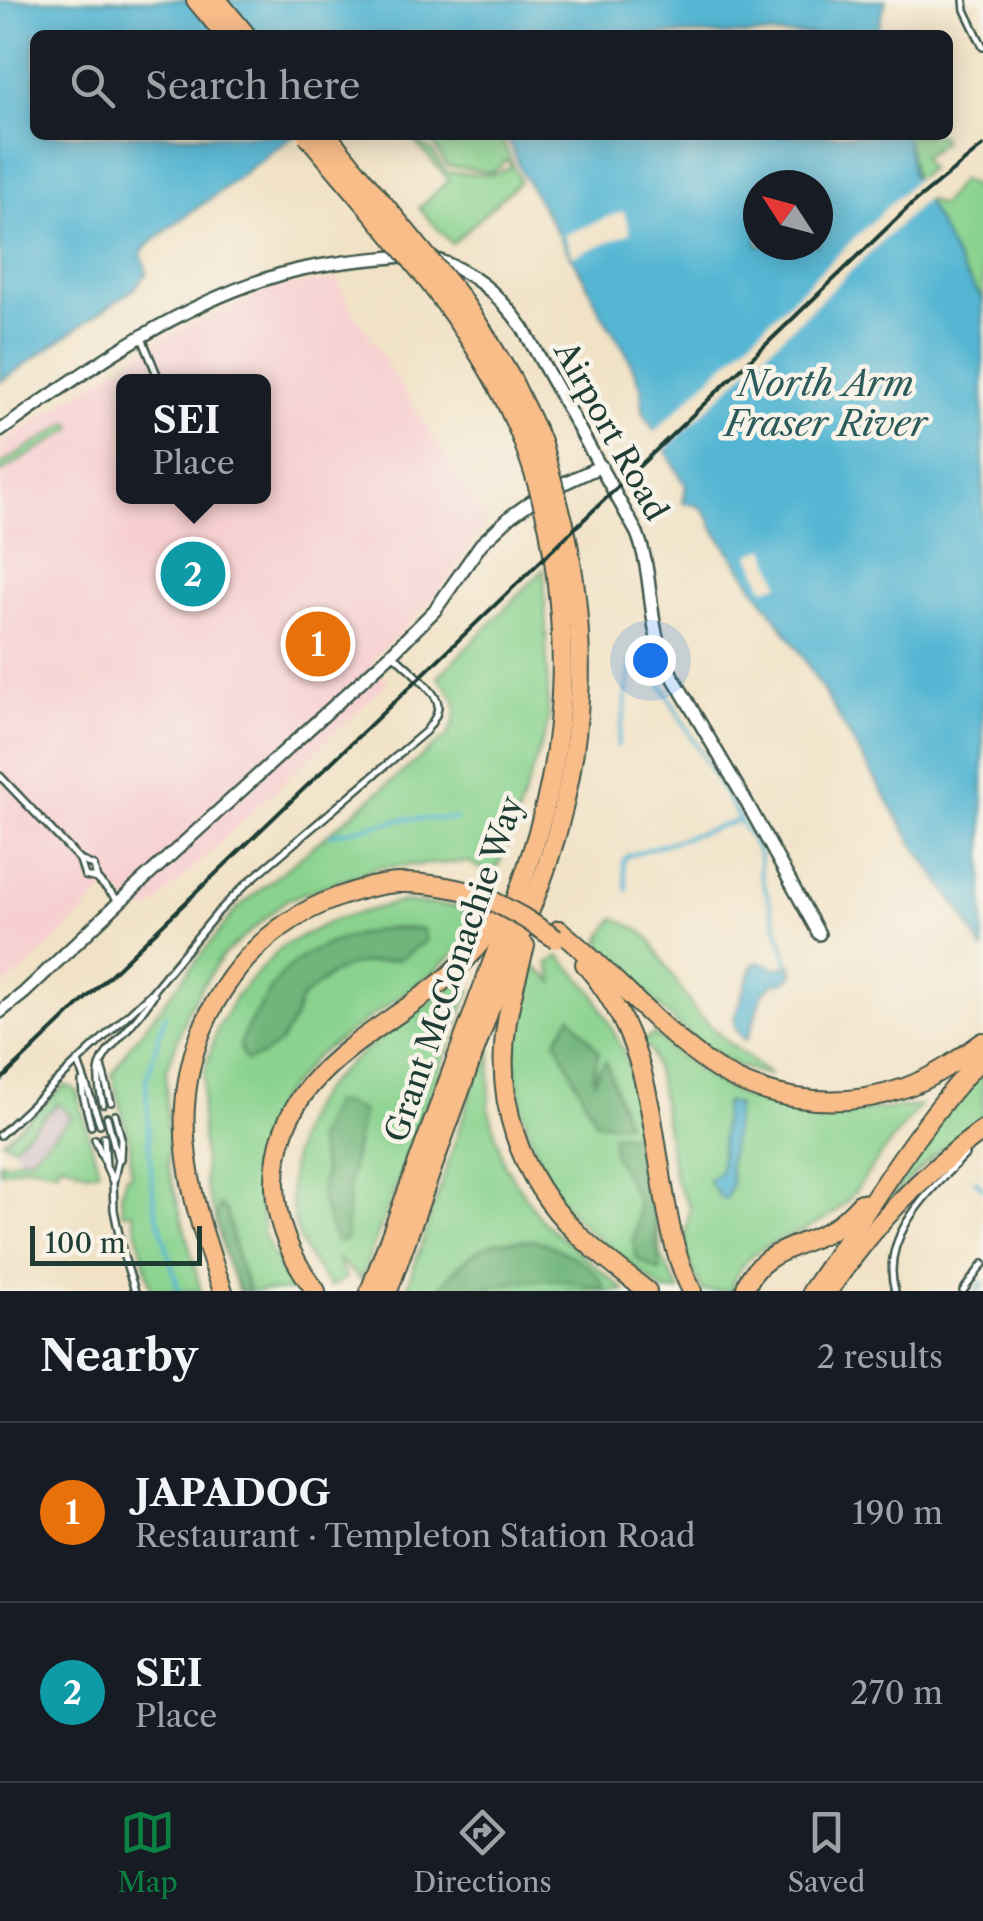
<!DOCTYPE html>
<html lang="en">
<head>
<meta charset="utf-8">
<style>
	:root { --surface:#171b24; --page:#20242c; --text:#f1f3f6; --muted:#9ea1a6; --line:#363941; --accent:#0b8043 }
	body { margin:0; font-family:"Libre Caslon Text",serif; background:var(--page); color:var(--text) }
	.compass { position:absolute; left:743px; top:170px; width:90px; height:90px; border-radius:50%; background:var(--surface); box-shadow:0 5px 25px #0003; rotate:306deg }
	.scale { position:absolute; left:30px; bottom:25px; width:172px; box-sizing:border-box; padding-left:10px; border:5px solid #1f3d34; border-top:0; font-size:28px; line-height:35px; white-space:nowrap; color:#1f3d34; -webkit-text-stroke:8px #f7f3e8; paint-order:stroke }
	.you { position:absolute; left:650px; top:660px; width:35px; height:35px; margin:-25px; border:8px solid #fff; border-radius:50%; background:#1a73e8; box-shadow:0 0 0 15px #1a73e833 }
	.badge { display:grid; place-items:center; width:65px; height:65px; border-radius:50%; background:var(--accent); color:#fff; font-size:32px; font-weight:700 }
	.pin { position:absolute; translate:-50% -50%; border:5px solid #fff; box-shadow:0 2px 10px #0006 }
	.popup { position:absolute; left:116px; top:374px; width:155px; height:130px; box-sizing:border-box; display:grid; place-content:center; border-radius:15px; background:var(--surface); filter:drop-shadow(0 2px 8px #0005); font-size:32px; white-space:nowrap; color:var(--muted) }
	.popup b { font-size:38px; color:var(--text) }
	.popup::after { content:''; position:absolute; left:50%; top:100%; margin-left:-20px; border:20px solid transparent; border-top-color:var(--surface) }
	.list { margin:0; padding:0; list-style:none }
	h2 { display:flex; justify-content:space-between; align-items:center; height:130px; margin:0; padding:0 40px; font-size:42px }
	h2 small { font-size:32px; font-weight:400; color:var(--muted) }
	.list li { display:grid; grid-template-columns:65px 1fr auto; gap:30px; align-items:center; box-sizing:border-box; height:180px; padding:0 40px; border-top:2px solid var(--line) }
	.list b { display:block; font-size:38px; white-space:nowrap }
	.list p { margin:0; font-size:32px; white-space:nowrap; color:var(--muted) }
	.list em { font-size:32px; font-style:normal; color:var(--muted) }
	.icon { flex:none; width:55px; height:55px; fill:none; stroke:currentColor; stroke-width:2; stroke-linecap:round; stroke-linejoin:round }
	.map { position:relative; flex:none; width:983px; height:1291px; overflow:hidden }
	.search { position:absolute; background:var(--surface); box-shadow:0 5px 25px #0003; left:30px; right:30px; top:30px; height:110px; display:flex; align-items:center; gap:25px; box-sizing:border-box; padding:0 35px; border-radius:15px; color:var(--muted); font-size:38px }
	.sheet { height:490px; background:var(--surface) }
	nav { display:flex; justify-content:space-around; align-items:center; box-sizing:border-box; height:140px; border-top:2px solid var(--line); background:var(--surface); font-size:28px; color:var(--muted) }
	nav a { display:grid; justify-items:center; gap:5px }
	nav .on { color:var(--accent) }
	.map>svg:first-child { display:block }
	.built { fill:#f7cfd0; fill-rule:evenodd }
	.industrial { fill:#d2bdc5 }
	.green { fill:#8ad38f; stroke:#548862; stroke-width:2.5 }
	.forest { fill:#6fb57a; stroke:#477957; stroke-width:2.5 }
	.water { fill:#55b6d3; stroke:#3a7a84; stroke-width:2.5; fill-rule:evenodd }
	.pier { fill:#f1e2c6 }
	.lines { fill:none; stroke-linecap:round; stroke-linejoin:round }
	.stream { stroke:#55b6d3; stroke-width:4 }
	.service-casing { stroke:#3e564a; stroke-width:10 }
	.minor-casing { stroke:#3e564a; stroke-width:16 }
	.primary-casing { stroke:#3e564a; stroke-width:22 }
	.service { stroke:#fff; stroke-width:5 }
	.minor { stroke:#fff; stroke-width:11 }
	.primary { stroke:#f8bd89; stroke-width:18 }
	.rail { stroke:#1f3d34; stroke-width:4 }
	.primary-bridge-casing { stroke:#3e564a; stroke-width:22; stroke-linecap:butt }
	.primary-bridge { stroke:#f8bd89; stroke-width:18 }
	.labels { text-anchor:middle; stroke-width:9; stroke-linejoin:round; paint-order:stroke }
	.street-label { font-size:32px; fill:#1f3d34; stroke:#f7f3e8 }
	.water-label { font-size:35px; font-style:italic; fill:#2c5b5c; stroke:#f7f3e8 }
</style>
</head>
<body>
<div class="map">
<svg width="983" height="1291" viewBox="0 0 983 1291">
	<rect width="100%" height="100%" fill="#f7f3e8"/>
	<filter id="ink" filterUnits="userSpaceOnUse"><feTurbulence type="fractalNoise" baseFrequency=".01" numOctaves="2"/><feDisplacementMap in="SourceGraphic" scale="20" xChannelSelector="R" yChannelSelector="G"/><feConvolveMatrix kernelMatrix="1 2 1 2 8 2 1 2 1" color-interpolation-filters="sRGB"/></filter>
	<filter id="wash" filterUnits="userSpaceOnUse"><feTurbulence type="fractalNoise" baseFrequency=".0048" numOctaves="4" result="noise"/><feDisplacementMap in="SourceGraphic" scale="40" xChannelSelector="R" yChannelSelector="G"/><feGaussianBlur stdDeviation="2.25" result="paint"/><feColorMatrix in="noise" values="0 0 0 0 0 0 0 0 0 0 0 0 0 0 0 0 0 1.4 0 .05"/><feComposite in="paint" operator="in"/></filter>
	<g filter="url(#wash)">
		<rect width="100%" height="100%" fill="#f1e2c6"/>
		<path class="built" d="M336,279l16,30 135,213 -51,75 -66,65 18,20 -115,110 -124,119 -12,-3 -26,-23 -76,75 -35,30v-545l161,-106 112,-51zM123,382h140v114h-140z"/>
		<path class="industrial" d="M66,1091l14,44 -16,17 -7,18 -29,-5 -18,-22z"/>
		<g class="green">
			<path d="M428,135h15l6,10h6l1,-3 3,-1v-6h41l20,46 -68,63 -33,-36 30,-28 -34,-38 16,8 15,22c23,0 49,8 65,-6l-3,-5h-4l-4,6 -9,5 -44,-6z"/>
			<path d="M906,135h35l1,7 -20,16 7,11 -14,11z"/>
			<path d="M961,180l17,7 5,20v93l-20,-28 -39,-75 16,9z"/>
			<path d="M69,423l3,2v4l-72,44v-8z"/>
			<path d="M544,569l5,152 -34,102 -21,53 -25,-14 -90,5 -93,33 -65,57 -33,52 -22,64 2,93 33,125h-49l-20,-79 -10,1 -1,-19 5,-18 5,-2 -1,-31 -18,-68 15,-25 109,-140 212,-175c14,-27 10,-36 -10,-58z"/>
			<path d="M400,902l62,5 10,24 -11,16 -28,26 -117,83 -38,44 -15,44 -4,45 5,46 22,46 8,10h-56l-33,-106 -4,-69 4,-46 12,-40 21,-37 45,-47 53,-27z"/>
			<path d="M615,918l26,13 7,6 46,73 30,29 47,37c-12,-4 -26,-7 -37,-12 -50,-22 -91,-77 -130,-113l-4,-8 4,-10z"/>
			<path d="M560,956l33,36 35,68 15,70 19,128 18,33h-16l-79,-63 -32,-37 -9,-17 -21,-60 -9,-59 9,-45 12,-43 19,15 -6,-19z"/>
			<path d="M456,983l14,7 -109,290 -24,-22 9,20 -16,9c-8,-12 -19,-24 -26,-38 -23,-49 -16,-119 19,-160 33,-38 92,-75 133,-106z"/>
			<path d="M654,1034l44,37 41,24 31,10 48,9 102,-8c-13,16 -26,32 -39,49 -17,22 -31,50 -56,64 -38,23 -81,22 -95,72h-28l-18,-43 6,-41 -15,-27 -15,-91 -9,-37 -9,-11z"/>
			<path d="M485,1050l6,1 -2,59 16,56 36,54 84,71h-219z"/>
			<path d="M983,1070v48l-49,38 -52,50 -2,-2c31,-47 63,-95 103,-134z"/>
			<path d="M64,1086l7,1 9,8 -2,2 21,73 -9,3 -30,-11 -3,8 -29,-5 -28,7v-11l6,2 17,-6 6,1 43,-41 -14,-14 -45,43 -10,-5z"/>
		</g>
		<g class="forest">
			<path d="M392,928l31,1 3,12 -26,18 -50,6 -20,10 -30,25 -5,18 -15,25 -17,12 -17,6c-12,-16 -2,-28 7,-43 10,-15 18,-32 31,-46 24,-26 74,-40 108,-44z"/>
			<path d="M571,1016l28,36 -6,23 2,5 3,-9 8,-10 20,62h-30l-40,-83z"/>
			<path d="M332,1103h11l19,8 -13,71 -3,57 -11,3 -15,-48 4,-21 -8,-33z"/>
			<path d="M612,1134l27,1 12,57 9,79 -23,-12 -4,-20 5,-18 -1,-22 -24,-46z"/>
			<path d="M219,1205l8,7 10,46 12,33h-9l-13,-27 -11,-43z"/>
			<path d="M536,1240c27,11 58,22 70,50 -18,-4 -37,-9 -56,-10 -37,0 -74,11 -112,11 13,-18 34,-42 57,-48 13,-3 28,-2 41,-3z"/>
		</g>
		<g class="water">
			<path d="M0,0h886l-10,35h-841v100h261c-30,19 -56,42 -85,63 -26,19 -46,31 -70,54l6,21 -12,15 -135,94z"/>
			<path d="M506,135h400l6,39 51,98 20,28v651l-21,-38 -48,-68 -112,-190 -89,-127c-6,-18 -11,-24 -30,-25l3,-17 -43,-75 -2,-25 -16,-36 -23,-35 -17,-35 -63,-107zM758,185h60v60h-60z"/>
			<path d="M760,962l17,6 15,-4 1,11 -10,8h-9l-11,10 -15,45 -3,2c-7,-7 -11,-11 -11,-21l18,-52 3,-4z"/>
			<path d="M725,1102l12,3 -8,60 3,17 -6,17 -5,-1 -13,-18 12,-8 3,-63z"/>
		</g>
		<g class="pier">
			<path d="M919,176l10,20 -268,257 -10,-18z"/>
			<path d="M623,211l8,22 -58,23 -9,-21z"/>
			<path d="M766,548l14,36 -16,4 -14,-34z"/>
		</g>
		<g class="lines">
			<g class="stream">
				<path d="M645,656l115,199v17l29,92"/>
				<path d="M617,746l7,-30 7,-52"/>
				<path d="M331,834l74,-15h52"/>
				<path d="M627,890l-4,-29 4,-5 113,-36"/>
				<path d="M165,1016l-19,65 3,62 5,60 25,88"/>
				<path d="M975,1180l8,9"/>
				<path d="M977,1291l6,-8"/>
			</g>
		</g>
	</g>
	<g filter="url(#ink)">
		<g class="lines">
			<g class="service-casing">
				<g id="service">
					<path d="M964,0l1,10 18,37"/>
					<path d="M142,338l18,44"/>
					<path d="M0,776l80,84 14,6 3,13 23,23"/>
					<path d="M80,860l5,16 12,3"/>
					<path d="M78,1062l22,62"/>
					<path d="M101,1066l10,36"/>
					<path d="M82,1082l1,13 8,31"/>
					<path d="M103,1104c-12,-44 2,-48 27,-78 9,-10 17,-21 24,-32"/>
					<path d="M115,1115l6,23 -1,21"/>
					<path d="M107,1117l11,43 -5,23 1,27 9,44 12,37"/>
					<path d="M0,1135l151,-142 67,-81 28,-28 180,-153c6,-9 15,-19 11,-30 -4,-13 -34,-37 -44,-47"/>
					<path d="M104,1137l2,29 6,14"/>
					<path d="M95,1139l9,21"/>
					<path d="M895,1291c-16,-55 35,-100 70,-136"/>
					<path d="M963,1291l20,-27"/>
				</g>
			</g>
			<g class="minor-casing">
				<g id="minor">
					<path d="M430,258c41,11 69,36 93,70l114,205c17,43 10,90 29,132l81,138 72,131"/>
					<path d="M0,431c88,-62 177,-127 282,-157 42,-12 86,-14 130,-19"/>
					<path d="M0,1012l24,-19 106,-101 262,-239 43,-43 46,-66 30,-28 34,-24 56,-26"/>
				</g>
			</g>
			<g class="primary-casing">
				<g id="primary">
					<path d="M196,0l29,35"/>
					<path d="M217,0l29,35"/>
					<path d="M559,930c50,40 91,90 142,128 56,43 136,54 203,30 29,-10 54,-28 79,-46"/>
					<path d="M525,946c-7,25 -14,50 -18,75 -13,79 12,156 69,211 21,22 47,40 71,59"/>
					<path d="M585,964c59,68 64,137 78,223 6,36 12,71 29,104"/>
					<path d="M223,1291c-21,-58 -42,-123 -38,-185 6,-94 65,-177 153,-209 19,-7 40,-13 60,-14 28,-1 55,5 82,11"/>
					<path d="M316,1291c-24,-31 -40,-65 -41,-105 -2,-115 103,-149 176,-212 21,-19 38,-41 53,-65"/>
					<path d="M370,1291c35,-92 69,-185 103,-277 24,-66 52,-132 70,-200 25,-95 23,-189 6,-285"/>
					<path d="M388,1291c33,-93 67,-187 101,-280 19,-50 42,-98 59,-149 37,-113 41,-223 16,-338"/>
					<path d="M745,1291c9,-37 50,-43 80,-58 14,-7 25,-18 36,-30"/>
					<path d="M812,1291c55,-79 104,-164 171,-235"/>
					<path d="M828,1291c48,-68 88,-112 155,-161"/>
				</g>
			</g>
			<use href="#service" class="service"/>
			<use href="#minor" class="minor"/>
			<use href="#primary" class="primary"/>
			<path class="rail" d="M0,1081l911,-876 72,-59"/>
			<g class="primary-bridge-casing">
				<g id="primary-bridge">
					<path d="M307,135c66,80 140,158 190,250 24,44 41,95 52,144"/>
					<path d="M327,135l132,161 25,37 28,47 29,61 23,83"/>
					<path d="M480,894l44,24 32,21"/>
				</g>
			</g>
			<use href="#primary-bridge" class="primary-bridge"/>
		</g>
	</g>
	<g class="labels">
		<g class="street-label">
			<text transform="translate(611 431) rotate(61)" y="11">Airport Road</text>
			<text transform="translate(454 969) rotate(-71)" y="11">Grant McConachie Way</text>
		</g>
		<g class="water-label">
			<text x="826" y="396">North Arm<tspan x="826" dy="40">Fraser River</tspan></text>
		</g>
	</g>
</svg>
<svg class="compass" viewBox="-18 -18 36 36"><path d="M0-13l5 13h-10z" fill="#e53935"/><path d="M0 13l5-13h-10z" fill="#9ea1a6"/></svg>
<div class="scale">100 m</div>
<div class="you"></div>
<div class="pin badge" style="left:318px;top:644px;background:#e8710a">1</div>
<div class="pin badge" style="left:193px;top:574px;background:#0f9aa8">2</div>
<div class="popup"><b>SEI</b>Place</div>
<div class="search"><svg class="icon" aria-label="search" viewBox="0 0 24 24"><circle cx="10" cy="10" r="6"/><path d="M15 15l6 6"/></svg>Search here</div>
</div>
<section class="sheet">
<h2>Nearby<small>2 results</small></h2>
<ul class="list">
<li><span class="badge" style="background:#e8710a">1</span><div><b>JAPADOG</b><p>Restaurant · Templeton Station Road</p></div><em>190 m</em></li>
<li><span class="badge" style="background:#0f9aa8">2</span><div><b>SEI</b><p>Place</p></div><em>270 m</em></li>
</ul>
</section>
<nav>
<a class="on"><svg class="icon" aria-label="map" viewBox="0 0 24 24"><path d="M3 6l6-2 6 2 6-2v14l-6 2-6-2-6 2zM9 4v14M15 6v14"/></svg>Map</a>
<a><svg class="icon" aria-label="directions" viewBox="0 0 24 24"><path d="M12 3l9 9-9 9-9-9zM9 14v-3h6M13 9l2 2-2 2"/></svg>Directions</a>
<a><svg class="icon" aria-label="saved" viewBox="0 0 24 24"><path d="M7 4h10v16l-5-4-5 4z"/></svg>Saved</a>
</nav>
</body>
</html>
